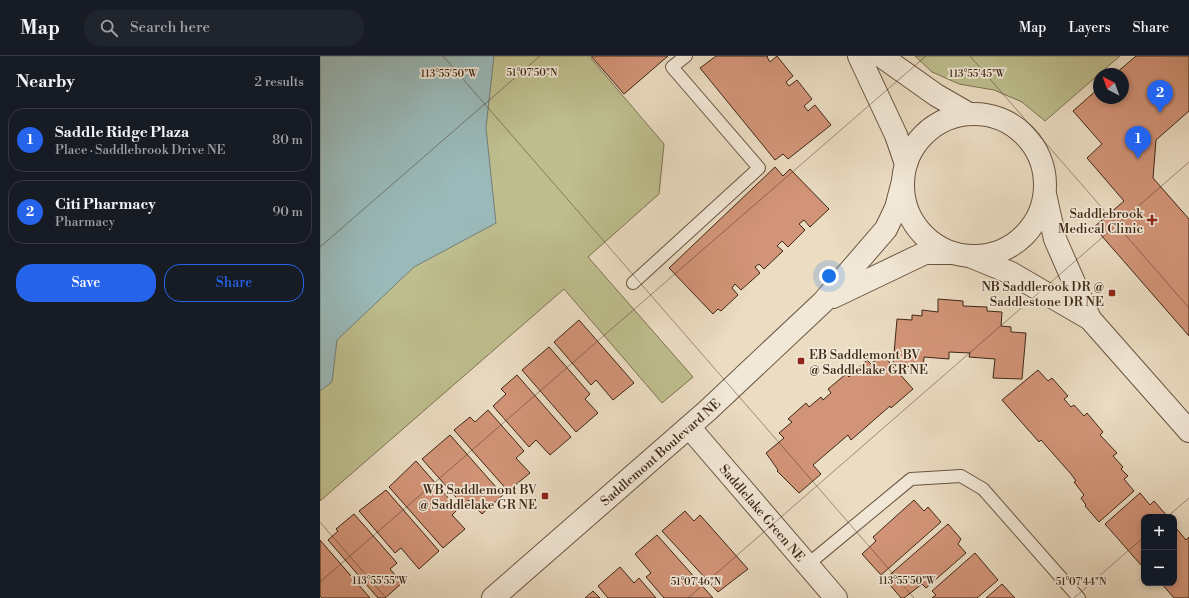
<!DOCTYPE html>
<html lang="en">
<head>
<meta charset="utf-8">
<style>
	:root { --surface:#171b24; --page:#20242c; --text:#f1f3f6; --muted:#9ea1a6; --line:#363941; --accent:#2563eb }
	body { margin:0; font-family:"Libre Bodoni",serif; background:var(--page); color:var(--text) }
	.controls { position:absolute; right:12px; bottom:12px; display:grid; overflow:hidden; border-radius:8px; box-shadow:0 2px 6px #0003 }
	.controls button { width:36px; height:36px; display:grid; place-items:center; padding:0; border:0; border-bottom:1px solid var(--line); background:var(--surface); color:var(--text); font:20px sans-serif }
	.compass { position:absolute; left:773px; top:12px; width:36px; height:36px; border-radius:50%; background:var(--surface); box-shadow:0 2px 6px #0003; rotate:319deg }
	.you { position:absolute; left:509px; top:220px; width:14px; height:14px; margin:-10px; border:3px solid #fff; border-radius:50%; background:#1a73e8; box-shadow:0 0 0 6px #1a73e833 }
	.badge { display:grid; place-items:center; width:26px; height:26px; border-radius:50%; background:var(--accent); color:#fff; font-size:13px; font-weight:700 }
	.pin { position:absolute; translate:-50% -33px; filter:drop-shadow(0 1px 2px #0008) }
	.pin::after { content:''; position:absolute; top:21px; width:14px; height:12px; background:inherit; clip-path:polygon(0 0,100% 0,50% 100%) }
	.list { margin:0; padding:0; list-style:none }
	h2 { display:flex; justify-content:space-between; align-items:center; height:52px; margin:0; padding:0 16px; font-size:17px }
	h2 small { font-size:13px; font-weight:400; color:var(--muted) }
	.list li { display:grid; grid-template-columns:26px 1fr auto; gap:12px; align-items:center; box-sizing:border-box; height:64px; margin:0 8px 8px; padding:0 8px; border:1px solid var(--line); border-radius:16px }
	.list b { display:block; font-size:15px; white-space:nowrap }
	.list p { margin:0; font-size:13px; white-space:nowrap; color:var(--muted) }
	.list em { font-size:13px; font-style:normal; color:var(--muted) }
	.actions { display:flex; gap:8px; padding:12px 16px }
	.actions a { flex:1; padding:9px 0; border:1px solid var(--accent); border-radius:16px; text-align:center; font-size:14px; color:var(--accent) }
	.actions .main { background:var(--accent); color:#fff }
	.icon { flex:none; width:22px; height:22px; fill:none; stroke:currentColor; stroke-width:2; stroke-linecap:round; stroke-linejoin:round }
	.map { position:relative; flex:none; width:869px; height:542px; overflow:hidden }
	header { display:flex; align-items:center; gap:24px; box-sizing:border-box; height:56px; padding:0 20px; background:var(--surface); border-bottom:1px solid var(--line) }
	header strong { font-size:19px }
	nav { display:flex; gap:22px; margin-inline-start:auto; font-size:14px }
	.search { width:280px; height:36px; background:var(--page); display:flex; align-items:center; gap:10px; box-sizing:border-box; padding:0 14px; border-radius:16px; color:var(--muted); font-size:15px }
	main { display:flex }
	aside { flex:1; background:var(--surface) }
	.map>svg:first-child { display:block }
	.green { fill:#bebe8e; stroke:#7e7252 }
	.water { fill:#9ababa; stroke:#757f78 }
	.building { fill:#d29478; stroke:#3e2715 }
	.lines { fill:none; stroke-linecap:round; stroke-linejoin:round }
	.service-casing { stroke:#695440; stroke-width:14 }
	.minor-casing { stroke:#695440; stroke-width:24 }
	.tertiary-casing { stroke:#695440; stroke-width:24 }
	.service { stroke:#f2e8d7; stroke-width:12 }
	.minor { stroke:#f2e8d7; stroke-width:22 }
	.tertiary { stroke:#f2e8d7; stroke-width:22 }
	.ticks { fill:none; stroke:#3e2715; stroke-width:1; stroke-opacity:0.45 }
	.poi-dot { fill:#8f2418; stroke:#f2e8d7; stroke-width:1.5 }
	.labels { text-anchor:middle; stroke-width:3.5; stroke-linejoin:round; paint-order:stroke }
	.poi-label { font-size:13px; fill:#3e2715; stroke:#f2e8d7; text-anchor:end }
	.street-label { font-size:13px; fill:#3e2715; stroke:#f2e8d7 }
	.ticks-label { font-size:10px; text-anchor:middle; fill:#3e2715; stroke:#f2e8d7; stroke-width:3.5; stroke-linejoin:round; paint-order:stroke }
</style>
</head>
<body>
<header>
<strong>Map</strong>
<div class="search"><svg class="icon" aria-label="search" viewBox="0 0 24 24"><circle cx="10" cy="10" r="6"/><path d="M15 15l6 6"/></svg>Search here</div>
<nav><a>Map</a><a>Layers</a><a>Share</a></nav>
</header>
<main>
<aside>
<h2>Nearby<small>2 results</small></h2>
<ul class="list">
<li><span class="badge">1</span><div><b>Saddle Ridge Plaza</b><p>Place · Saddlebrook Drive NE</p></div><em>80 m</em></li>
<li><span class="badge">2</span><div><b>Citi Pharmacy</b><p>Pharmacy</p></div><em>90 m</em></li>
</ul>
<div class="actions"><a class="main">Save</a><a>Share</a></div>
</aside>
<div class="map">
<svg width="869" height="542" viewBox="0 0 869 542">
	<rect width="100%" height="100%" fill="#ebdcc2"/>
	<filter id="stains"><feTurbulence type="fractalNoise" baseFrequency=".005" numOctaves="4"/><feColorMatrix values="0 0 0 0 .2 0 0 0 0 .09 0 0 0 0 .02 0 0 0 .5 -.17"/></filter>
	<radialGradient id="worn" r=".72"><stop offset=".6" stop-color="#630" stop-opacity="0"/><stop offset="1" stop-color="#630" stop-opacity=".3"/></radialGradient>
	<g class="green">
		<path d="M0,0h269l75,88 -5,50 -71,63 105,120 -31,26 -98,-114 -244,212z"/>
		<path d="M595,0h205l-75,65 -23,-19 -28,-12 -35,-6 -27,-12z"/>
	</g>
	<path class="water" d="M0,0h174l-8,72 10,95 -82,44 -77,73 -5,42 -12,9z"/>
	<g class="building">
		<path d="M271,0h77l-44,38z"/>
		<path d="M396,0h52l-1,1 3,5 7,-6 16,20 -7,6 3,4 8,-6 15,19 -8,7 4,5 7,-6 16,20 -43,34 -5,-5 -8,6 -75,-92z"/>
		<path d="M816,0h53v55l-33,29 -3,38 36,41v117l-95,-109 30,-26 -37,-43 15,-14 -29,-33 26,-23v10h24v-24h-8z"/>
		<path d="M455,111l8,9 7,-7 39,40 -19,18 -6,-7 -5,4 6,6 -17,17 -6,-6 -5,5 6,5 -19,18 -5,-5 -4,3 5,6 -19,17 -6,-6 -3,4 6,7 -17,16 -3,-2 -5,5 -44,-46z"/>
		<path d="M618,243l25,2v5l24,1v4l15,1 -1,14 10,1v5l15,1 -4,46 -29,-1 2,-19 -26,-2 1,-4 -21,-1v7l-25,-2 -1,11 -30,-3 4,-46 15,1v-5l10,1v-6l16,2z"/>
		<path d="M259,264l55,63 -21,17 -17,-20 -5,5 -37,-43z"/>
		<path d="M229,291l41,47 -5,5 13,14 -22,19 -54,-62z"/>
		<path d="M562,298l31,35 -22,19 -1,-2 -39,34 -3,-5 -35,30 8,9 -22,19 -22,-22 1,-1 -12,-17 18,-15 -5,-5 13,-11 -4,-3 18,-16 3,4 12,-10 2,3 8,-7 -3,-4 18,-15 3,3 18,-17 4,4z"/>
		<path d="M718,314l10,11 4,-3 16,18 -4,3 7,8 3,-2 10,11 3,-3 16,19 -3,3 17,18 -4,3 10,11 -2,2 7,7 -4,3 10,12 -35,31 -14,-16 1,-1 -5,-7 3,-3 -10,-13 2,-1 -5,-7 -30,-34 -2,2 -37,-42z"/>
		<path d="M197,319l54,62 -21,18 -14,-15 -7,7 -36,-41 13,-12 -5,-5z"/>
		<path d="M168,354l36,41 -8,7 14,15 -22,18 -54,-61 16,-13 5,5z"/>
		<path d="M130,379l53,60 -21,19 -13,-14 -6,5 -41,-46z"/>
		<path d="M96,405l42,48 -6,6 13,14 -22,19 -54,-61z"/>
		<path d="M66,434l53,61 -20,18 -18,-21 -6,5 -36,-42z"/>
		<path d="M820,437l10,12 4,-4 14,16h-24v46l-3,2 -36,-41z"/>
		<path d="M594,444l10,11 4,-4 13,15 -60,53 -19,-21 14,-13 -3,-4z"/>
		<path d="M365,455l9,10 6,-6 48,54 -30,23 -56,-61z"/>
		<path d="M34,458l43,49 -7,6 12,14 -17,15h-7l-50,-58 10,-9 -2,-2z"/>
		<path d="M628,468l13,15 -3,5 8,9 -40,35 -4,-4 -18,14h-3l-16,-19z"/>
		<path d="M856,472l10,12 3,-3v61h-15l-13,-15h13v-53z"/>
		<path d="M337,479l56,63h-49l-18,-21 5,-4 -16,-19z"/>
		<path d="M0,484l50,58h-48l-2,-2z"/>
		<path d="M655,497l23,27 -21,18h-45l4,-3 -4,-4z"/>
		<path d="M300,511l14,16 5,-5 17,20h-48l-10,-12z"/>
		<path d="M682,528l13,14h-29z"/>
		<path d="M273,535l7,7h-15z"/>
	</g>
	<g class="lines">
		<g class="service-casing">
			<g id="service">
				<path d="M313,227l126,-115 -87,-101 14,-11"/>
				<path d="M487,509l104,-86 50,-3 22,13 96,109"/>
			</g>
		</g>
		<g class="minor-casing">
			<g id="minor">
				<path id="s1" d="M369,371l147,171"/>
			</g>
		</g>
		<g class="tertiary-casing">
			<g id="tertiary">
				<path d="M539,0l37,79 10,29"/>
				<path d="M561,0l55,39 33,19"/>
				<circle cx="654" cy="129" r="71"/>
				<path d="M725,138l10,45 35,80"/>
				<path d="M652,201l39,16 79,46 99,112"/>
				<path d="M513,241l92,-44h26"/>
				<path id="s2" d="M173,542l214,-187 116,-109 63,-73 10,-21 7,-27"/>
			</g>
		</g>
		<use href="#service" class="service"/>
		<use href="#minor" class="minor"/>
		<use href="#tertiary" class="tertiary"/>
	</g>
	<path class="ticks" d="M123,0l471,542M650,0l219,252M0,191l220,-191M847,461l22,-19M0,466l66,76M0,526l606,-526M368,542l501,-436M754,542l70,-61"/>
	<g class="poi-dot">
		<path d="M830 158h4v4h4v4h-4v4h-4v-4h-4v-4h4z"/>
		<rect x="788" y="233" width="8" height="8" rx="2"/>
		<rect x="477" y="301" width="8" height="8" rx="2"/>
		<rect x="221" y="436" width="8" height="8" rx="2"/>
	</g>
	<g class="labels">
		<g class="poi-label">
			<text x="823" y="162">Saddlebrook<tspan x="823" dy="15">Medical Clinic</tspan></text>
			<text x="784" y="235">NB Saddlerook DR @<tspan x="784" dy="15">Saddlestone DR NE</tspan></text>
			<text x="489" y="303" text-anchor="start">EB Saddlemont BV<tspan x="489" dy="15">@ Saddlelake GR NE</tspan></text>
			<text x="217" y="438">WB Saddlemont BV<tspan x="217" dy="15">@ Saddlelake GR NE</tspan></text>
		</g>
		<g class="street-label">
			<text dy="5" stroke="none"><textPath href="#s2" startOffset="222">Saddlemont Boulevard NE</textPath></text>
			<text dy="5" stroke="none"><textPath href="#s1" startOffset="113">Saddlelake Green NE</textPath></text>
		</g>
	</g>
	<g class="ticks-label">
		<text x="212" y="20">51°07'50"N</text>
		<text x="129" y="21">113°55'50"W</text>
		<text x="657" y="21">113°55'45"W</text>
		<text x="60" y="528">113°55'55"W</text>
		<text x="587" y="528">113°55'50"W</text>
		<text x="376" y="529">51°07'46"N</text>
		<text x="761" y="529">51°07'44"N</text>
	</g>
	<rect width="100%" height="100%" filter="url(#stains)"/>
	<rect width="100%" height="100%" fill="url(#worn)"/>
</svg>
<div class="controls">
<button>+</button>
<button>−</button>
</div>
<svg class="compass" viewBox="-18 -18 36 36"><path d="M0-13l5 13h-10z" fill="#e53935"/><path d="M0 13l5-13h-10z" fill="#9ea1a6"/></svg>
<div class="you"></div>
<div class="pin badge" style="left:818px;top:103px">1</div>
<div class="pin badge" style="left:840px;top:57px">2</div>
</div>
</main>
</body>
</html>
